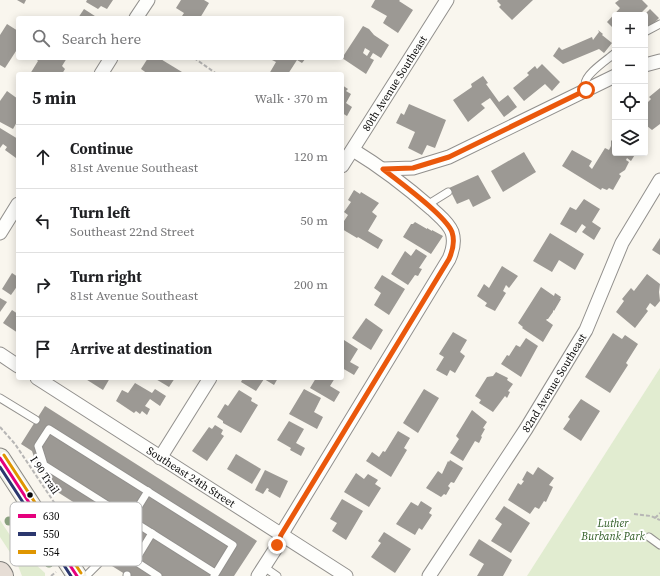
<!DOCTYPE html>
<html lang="en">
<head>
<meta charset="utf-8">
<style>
	:root { --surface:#fff; --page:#f6f6f6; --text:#202124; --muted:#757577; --line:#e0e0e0 }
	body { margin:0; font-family:"Source Serif 4",serif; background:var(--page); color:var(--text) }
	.controls { position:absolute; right:12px; top:12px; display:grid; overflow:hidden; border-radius:4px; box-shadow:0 2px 10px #0003 }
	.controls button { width:36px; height:36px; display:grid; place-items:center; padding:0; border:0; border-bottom:1px solid var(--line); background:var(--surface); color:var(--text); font:20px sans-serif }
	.stop { position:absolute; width:12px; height:12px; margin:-9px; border:3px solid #ea580c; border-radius:50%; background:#fff }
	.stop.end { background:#ea580c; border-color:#fff; box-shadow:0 1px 4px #0008 }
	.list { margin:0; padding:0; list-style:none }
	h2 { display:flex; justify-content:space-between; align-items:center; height:52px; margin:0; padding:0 16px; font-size:17px }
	h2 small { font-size:13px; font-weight:400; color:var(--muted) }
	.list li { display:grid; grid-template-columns:26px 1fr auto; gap:12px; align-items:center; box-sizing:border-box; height:64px; padding:0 16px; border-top:1px solid var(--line) }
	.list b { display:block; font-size:15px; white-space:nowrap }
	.list p { margin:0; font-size:13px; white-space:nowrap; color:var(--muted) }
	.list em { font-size:13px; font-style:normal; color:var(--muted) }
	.icon { flex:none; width:22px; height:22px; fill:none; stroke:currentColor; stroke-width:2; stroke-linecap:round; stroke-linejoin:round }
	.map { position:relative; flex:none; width:660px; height:576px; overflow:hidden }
	.search { position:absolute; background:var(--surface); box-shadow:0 2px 10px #0003; left:16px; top:16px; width:328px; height:44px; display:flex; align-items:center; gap:10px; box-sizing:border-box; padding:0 14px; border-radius:4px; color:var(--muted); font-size:15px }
	.panel { position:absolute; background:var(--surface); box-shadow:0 2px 10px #0003; left:16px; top:72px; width:328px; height:308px; border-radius:4px }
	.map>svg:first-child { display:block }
	.green { fill:#e1ecd0 }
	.building { fill:#9c9994; fill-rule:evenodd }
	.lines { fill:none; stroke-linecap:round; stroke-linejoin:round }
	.lane-casing { stroke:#92908d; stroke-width:9 }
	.street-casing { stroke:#92908d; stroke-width:15 }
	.secondary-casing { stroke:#888783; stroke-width:21 }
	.highway-casing { stroke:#7f7e7a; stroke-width:24 }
	.path { stroke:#b7b6b5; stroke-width:2; stroke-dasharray:4 2; stroke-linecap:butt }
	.lane { stroke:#fefefc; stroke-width:7 }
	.street { stroke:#fefefc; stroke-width:13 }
	.secondary { stroke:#f2f2e8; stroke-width:19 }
	.highway { stroke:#e6ddd5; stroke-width:22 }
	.bus-1-casing { stroke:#fff; stroke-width:6 }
	.bus-2-casing { stroke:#fff; stroke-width:6 }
	.bus-3-casing { stroke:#fff; stroke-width:6 }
	.bus-1 { stroke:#e5007d; stroke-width:3 }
	.bus-2 { stroke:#2b376e; stroke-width:3 }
	.bus-3 { stroke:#df9601; stroke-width:3 }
	.tree { fill:#89a07e }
	.route { stroke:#ea580c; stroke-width:5 }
	.bus-dot { fill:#0a0a0a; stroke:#fff; stroke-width:1.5 }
	.labels { text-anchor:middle; stroke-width:4; stroke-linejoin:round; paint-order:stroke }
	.street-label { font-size:11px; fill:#0a0a0a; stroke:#fff }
	.park-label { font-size:11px; font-style:italic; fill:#2d5a22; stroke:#fff }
	.key { fill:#fff; stroke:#b6b6b6; stroke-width:1 }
	.key-label { font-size:11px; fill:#0a0a0a }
</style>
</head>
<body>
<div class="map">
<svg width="660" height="576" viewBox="0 0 660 576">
	<rect width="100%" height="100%" fill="#f9f6ee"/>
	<g class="green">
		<path d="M660,368v208h-133z"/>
		<path d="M0,520c12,20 27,37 45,53v3h-23l-5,-13 -17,-26z"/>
		<path d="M35,549l17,15 -2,3 -17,-16z"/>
	</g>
	<g class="building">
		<path d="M17,0h9l-2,4z"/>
		<path d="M87,0h26l-6,9 -6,-3 -3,3 -12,-7z"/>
		<path d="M181,0h23l5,3 -9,15h-15l-3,-2 2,-3 -8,-5z"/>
		<path d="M375,0h25l-1,1 14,9 -15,23 -15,-10 4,-7 -16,-9z"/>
		<path d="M498,0h35l-21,20 -13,-13 2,-2 -4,-4z"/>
		<path d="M619,0h23l6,6 -9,9h-24v15l-8,-8 13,-14 -5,-5z"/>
		<path d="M84,9l14,9h-20z"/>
		<path d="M650,9l9,9 -11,11 -3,-3v-11h-1z"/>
		<path d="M7,24l11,7v17l-13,20 -5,-3v-30z"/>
		<path d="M363,26l6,3 5,6 15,10 -8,13 -8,-5 -3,5 4,2 -8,14 -24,-16zM365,48l5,3 -3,5 -4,-3z"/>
		<path d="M598,30l5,4 -1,1 10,8 -8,10 -5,-4 -36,15 -10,-8 6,-9 3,3 30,-13 1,3 6,-8z"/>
		<path d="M39,58h28l-5,8 3,3 -3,5 -5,-2 -2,2h-25l8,-13 -1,-1z"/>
		<path d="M148,58h11l23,14 -1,2h-33l-7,-5z"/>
		<path d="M273,58h33l-4,5 -5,-3 -9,14h-19l7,-12 -4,-2z"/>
		<path d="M542,64l18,18 -8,9 -7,-7 -21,17 -11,-13 16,-13 -2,-2 8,-7 2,3z"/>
		<path d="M483,76l5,7 -2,1 13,18 9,-7 9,12 -13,10 -14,-19 -9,6 4,4 -17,14 -15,-22 19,-13 -1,-3z"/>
		<path d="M342,85l6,4 -2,2 5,3 -5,9 6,4 -5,9 -5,-3z"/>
		<path d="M660,88v36l-8,6 -5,-4 -2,1v-22l6,-6 -2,-2z"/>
		<path d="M7,91l11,8v21l-5,9 -13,-7v-21z"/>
		<path d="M409,104l37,16 -11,28 -8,-3 -5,10 -14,-7 7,-16 -19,-9 5,-10 3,2z"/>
		<path d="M0,128l18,11v15l-2,4 -11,-8 2,-3 -4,-3 -3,4z"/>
		<path d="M615,137v16h21l-5,8 -4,-3 -1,2 3,2 -4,8 -6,4 2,2 -8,14 -4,-2 -2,2 -5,-2 -1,2 -39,-24 10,-16 20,11 -3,5 3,3 13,-21 4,2 2,-4v-5z"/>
		<path d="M524,152l12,20 -33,20 -12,-21z"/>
		<path d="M478,175l13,23 -18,9 -4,-8 -12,5 -8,-16z"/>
		<path d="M354,190l6,4 1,-2 18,11 -7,9 5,4 -9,15 15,9 -5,9 -20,-12 -1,1 -15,-9v-5l6,-9 -4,-3 7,-10 -3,-2z"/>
		<path d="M584,199l16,10 -8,13 9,6 -7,12 -12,-8 4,-5 -4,-3 -6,9 -16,-9 10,-17 6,3z"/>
		<path d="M415,222l12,7v-1l5,3v-1l11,6 -12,18 -28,-17 8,-13h2z"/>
		<path d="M550,233l34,21 -9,16 -16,-10 -7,12 -19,-11z"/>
		<path d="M660,238v17l-8,-5z"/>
		<path d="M416,249l11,7 -8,12 3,1 -4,7 -3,-1 -7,10 -17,-11 14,-23 6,5z"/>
		<path d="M502,266l16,10 -9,12 -3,-3 -3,6 3,2 -11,18 -10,-5 2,-3 -10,-7 7,-12 5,4z"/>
		<path d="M12,273l6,4v8l-7,10 -9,-6z"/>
		<path d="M647,274l13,10 -1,8 1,9 -5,6 -5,-4 -4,6 2,2 -13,17 -19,-16 8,-11 -2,-2 9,-11 3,3z"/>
		<path d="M382,275l23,14 -16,26 -15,-10 7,-12 -7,-5z"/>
		<path d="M541,287l13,9 1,-3 6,4 -1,2h1l-7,12 -1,-1v2l-5,7h-1l-1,1 7,5 -10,17 -21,-14 1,-1 -5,-4z"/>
		<path d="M0,298l7,4 -7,10z"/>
		<path d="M12,310l6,4v19l-15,-10z"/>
		<path d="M366,318l17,12 -12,20 -19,-12z"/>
		<path d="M453,332l14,8 -7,12 5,4 -10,17 -5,-3 -3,6 -11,-6 8,-13 -5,-3z"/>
		<path d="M613,333l9,6 3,-4 13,9 -12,19 2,2 -18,28 -25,-16z"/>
		<path d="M526,338l12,8 -17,31 -20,-13 6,-9 2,1 7,-11 4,2z"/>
		<path d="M344,340l14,9 -8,13 9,5 -5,8 -12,-7v-25z"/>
		<path d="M496,372l12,6 -1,2 6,4 -5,7 2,1 -3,6 -2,-2 -12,16 -14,-9 2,-3 -6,-4 12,-19 6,-1z"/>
		<path d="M84,378h26l-7,12z"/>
		<path d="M154,378h21l-6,9z"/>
		<path d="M243,378h35l-4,7 -10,-6 -8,12 -15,-9z"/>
		<path d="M316,378h19l-5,8 10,6 -6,10 -24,-14z"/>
		<path d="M135,383l17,10 3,-4 11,7 -6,10 -10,-7 -5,7 5,3 -3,6 -5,-4 -2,3 -4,-3 -2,2 -18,-12 6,-11 6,3z"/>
		<path d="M304,389l17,9 -7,14 9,5 -6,12 -28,-15z"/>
		<path d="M424,389l15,9 -21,35 -15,-10z"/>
		<path d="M239,390l13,8 -1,3 7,4 -17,28 -18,-10v-2l-6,-4 8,-13 3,2z"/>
		<path d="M581,399l19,12 -19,30 -18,-12 7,-10 -2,-2z"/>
		<path d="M45,406l212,135 -23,35h-106l-16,-10 18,-28 -82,-52 4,-7 -14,-10 -6,-18 -11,-7z"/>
		<path d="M472,410l15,12 -4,6 2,1 -4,7 1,1 -3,6 -4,-2 -12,20 -13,-8 9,-14 -3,-3z"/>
		<path d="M289,421l15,8 -8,14 9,5 -4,8 -11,-6 1,-2 -14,-8z"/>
		<path d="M215,425l8,5 -2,4 3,2 -17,25 -15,-10 17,-24 3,2z"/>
		<path d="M398,431l12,7 -6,10 3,2 -16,27 -25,-16 6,-9 7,5 4,-6 2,1z"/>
		<path d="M236,454l25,15 -9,15 -25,-15z"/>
		<path d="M450,460l13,8 -9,15 -3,-1 -3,4 2,2 -4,7 -2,-1 -3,3 -15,-9 12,-17 4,3 6,-13 1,1z"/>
		<path d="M538,467l16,11 -5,7 4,2 -7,15 -2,-1 -5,8 -4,-2 -5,7 -22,-14 10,-17 3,2 3,-4 -2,-1 5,-9 6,4z"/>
		<path d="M265,470l23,11 -8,17 -12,-7 1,-2 -2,-1 -4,6 -8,-4z"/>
		<path d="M356,473l8,6 4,-5 10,6 -3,4 6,4 -12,19 -25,-15z"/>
		<path d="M342,499l21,12 -17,29 -14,-9 5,-8 -7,-4z"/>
		<path d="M421,501l11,7 -3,5 3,2 -10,15 -3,-2 -4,7 -19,-11 15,-22 7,4z"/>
		<path d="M504,506l26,17 -19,30 -20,-12 11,-17 -7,-5z"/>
		<path d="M384,532l27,17 -16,24 -24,-16 10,-14 -3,-2z"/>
		<path d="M479,539l33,21 -9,16h-26l7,-12 -15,-9z"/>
	</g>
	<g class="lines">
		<g class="lane-casing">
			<g id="lane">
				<path d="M645,32l15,-8"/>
				<path d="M586,90c-1,-2 -1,-4 -1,-6 0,-10 22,-24 30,-31"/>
				<path d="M427,205l21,-13"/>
				<path d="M0,398l36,22"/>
				<path d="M152,533l-17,28 23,15"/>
				<path d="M649,537l11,8"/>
				<path d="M264,567l13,9"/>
				<path d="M86,576l18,-18 18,-25 26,-42"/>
				<path d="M127,576v-1"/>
				<path d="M214,576l19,-31 -184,-116 -11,17 6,19 171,108"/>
			</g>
		</g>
		<g class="street-casing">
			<g id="street">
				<path d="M136,18l12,-18"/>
				<path d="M645,65l15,-4"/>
				<path d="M101,74l10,-16"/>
				<path id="s1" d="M342,166l105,-166"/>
				<path d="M383,169l30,-1 36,-11 166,-81"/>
				<path d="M0,233l18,-29"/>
				<path d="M0,354l18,12"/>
				<path id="s2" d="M37,378l309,198"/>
				<path d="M160,458l50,-80"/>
				<path d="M258,576l18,-28 5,-13 168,-276c4,-9 6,-18 3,-27 -4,-10 -13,-16 -20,-23 -25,-22 -51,-42 -79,-59"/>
				<path id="s3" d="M429,576l97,-147 60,-99 36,-87 38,-63"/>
			</g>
		</g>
		<g class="secondary-casing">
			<path id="secondary" d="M0,458l77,118"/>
		</g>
		<g class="highway-casing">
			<path id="highway" d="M0,573l2,3"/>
		</g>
		<g class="path">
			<path d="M194,58l23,16"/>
			<path d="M0,427l15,17 67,100 2,7 6,8"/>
			<path d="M634,514l17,2 9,4"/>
			<path d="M655,518l5,-5"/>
			<path d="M51,576l5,-4"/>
		</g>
		<use href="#lane" class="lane"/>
		<use href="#street" class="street"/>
		<use href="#secondary" class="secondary"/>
		<use href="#highway" class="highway"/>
		<g class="bus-1-casing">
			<path id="bus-1" d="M0,458l77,118"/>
		</g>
		<g class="bus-2-casing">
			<path id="bus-2" d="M0,467l71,109"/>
		</g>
		<g class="bus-3-casing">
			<path id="bus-3" d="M4,455l77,118"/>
		</g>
		<use href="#bus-1" class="bus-1"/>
		<use href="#bus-2" class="bus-2"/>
		<use href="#bus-3" class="bus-3"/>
	</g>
	<g class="tree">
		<circle cx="9" cy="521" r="4.5"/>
		<circle cx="49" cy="563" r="4.5"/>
	</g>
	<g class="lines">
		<path class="route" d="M277,545l4,-10 168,-276c4,-9 6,-18 3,-27 -7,-17 -53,-50 -69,-63l30,-1 36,-11 137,-67"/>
	</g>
	<circle class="bus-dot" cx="30" cy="495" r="3.5"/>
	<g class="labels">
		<g class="street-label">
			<text dy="4" stroke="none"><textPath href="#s1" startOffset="98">80th Avenue Southeast</textPath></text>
			<text dy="4" stroke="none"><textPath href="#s3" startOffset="230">82nd Avenue Southeast</textPath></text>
			<text transform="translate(45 475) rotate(56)" y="4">I 90 Trail</text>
			<text dy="4" stroke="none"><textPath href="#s2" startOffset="183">Southeast 24th Street</textPath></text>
		</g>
		<g class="park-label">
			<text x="613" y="527">Luther<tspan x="613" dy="13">Burbank Park</tspan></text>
		</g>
	</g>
	<rect x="10" y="502" width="132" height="64" rx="6" class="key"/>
	<rect x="18" y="514" width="18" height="4" fill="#e5007d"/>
	<rect x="18" y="532" width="18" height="4" fill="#2b376e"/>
	<rect x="18" y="550" width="18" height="4" fill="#df9601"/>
	<g class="key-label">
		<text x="43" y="520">630</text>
		<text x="43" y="538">550</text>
		<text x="43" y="556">554</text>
	</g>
</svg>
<div class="controls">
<button>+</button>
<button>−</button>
<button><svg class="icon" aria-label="locate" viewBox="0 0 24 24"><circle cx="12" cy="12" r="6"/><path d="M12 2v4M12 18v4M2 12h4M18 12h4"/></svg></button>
<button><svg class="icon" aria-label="layers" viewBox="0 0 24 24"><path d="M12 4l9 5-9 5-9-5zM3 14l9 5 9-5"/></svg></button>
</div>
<div class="stop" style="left:586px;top:90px"></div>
<div class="stop end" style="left:277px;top:545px"></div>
<div class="search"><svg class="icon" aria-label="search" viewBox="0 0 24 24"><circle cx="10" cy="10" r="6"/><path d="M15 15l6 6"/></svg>Search here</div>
<section class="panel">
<h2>5 min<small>Walk · 370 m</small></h2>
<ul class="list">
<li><svg class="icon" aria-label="ahead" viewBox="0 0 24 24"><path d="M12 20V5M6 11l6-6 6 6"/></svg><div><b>Continue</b><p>81st Avenue Southeast</p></div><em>120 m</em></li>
<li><svg class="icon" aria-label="left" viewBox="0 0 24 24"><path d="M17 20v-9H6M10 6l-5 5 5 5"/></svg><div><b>Turn left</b><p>Southeast 22nd Street</p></div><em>50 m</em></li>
<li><svg class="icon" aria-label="right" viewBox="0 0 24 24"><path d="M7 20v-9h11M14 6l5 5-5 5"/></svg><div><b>Turn right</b><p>81st Avenue Southeast</p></div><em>200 m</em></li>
<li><svg class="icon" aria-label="arrive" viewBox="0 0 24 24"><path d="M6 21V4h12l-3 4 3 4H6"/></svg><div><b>Arrive at destination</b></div></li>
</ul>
</section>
</div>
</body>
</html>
